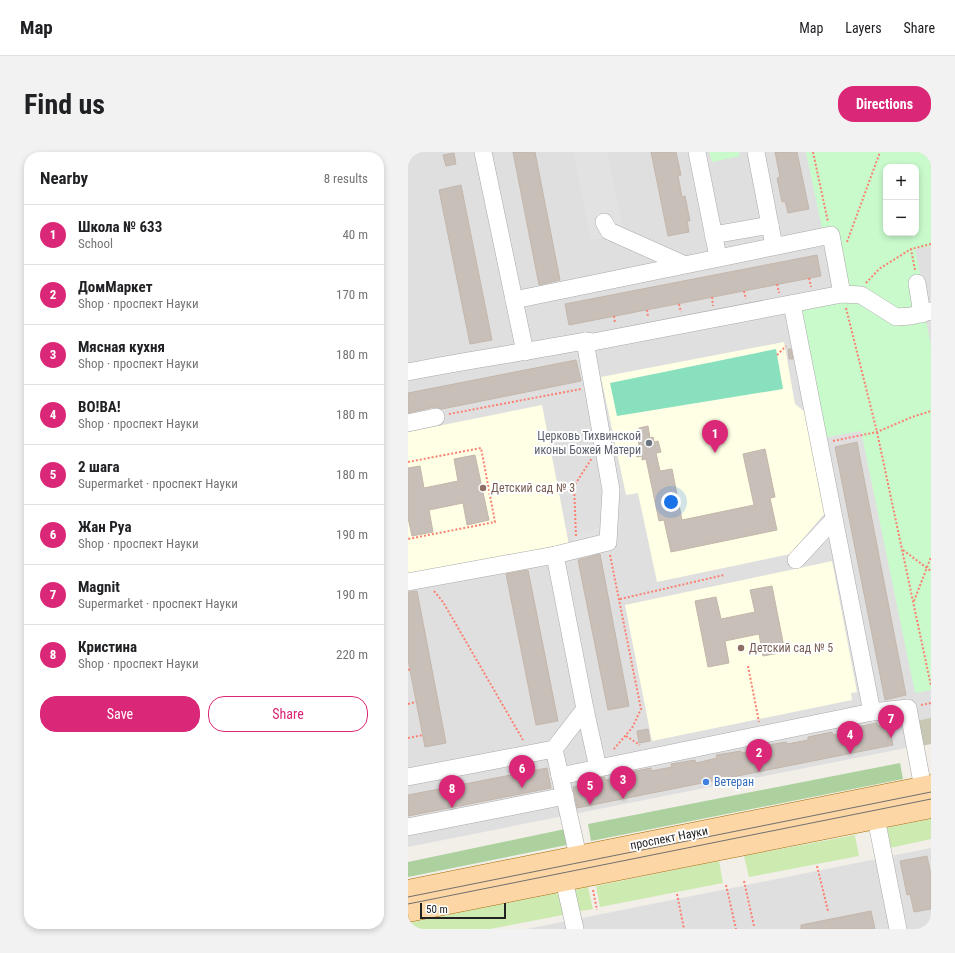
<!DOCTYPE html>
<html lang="en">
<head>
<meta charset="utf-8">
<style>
	:root { --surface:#fff; --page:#f2f2f2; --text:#202124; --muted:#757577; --line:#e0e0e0; --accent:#db2777 }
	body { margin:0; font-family:"Roboto Condensed",sans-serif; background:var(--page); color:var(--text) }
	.controls { position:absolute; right:12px; top:12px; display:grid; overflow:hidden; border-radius:8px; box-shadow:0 2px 6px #0003 }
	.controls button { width:36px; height:36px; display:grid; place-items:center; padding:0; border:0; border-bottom:1px solid var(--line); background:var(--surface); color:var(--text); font:20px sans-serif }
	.scale { position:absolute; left:12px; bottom:10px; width:86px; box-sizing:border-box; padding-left:4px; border:2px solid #222; border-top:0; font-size:11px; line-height:14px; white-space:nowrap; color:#222; -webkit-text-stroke:3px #fff; paint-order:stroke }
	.you { position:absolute; left:263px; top:350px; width:14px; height:14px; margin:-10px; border:3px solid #fff; border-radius:50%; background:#1a73e8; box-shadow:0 0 0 6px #1a73e833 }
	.badge { display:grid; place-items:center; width:26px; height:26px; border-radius:50%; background:var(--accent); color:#fff; font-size:13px; font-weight:700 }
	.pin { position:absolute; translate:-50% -33px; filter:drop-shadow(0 1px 2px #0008) }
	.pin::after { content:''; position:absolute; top:21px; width:14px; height:12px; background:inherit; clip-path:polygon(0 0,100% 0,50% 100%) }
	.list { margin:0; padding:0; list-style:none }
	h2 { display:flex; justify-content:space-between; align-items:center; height:52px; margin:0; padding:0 16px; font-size:17px }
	h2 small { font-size:13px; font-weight:400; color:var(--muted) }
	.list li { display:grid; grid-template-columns:26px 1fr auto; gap:12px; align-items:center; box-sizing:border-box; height:60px; padding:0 16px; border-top:1px solid var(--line) }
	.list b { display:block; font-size:15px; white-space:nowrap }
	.list p { margin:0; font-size:13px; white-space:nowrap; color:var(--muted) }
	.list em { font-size:13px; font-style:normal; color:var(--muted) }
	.actions { display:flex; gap:8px; padding:12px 16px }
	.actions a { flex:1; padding:9px 0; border:1px solid var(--accent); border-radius:16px; text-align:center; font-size:14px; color:var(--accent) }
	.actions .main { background:var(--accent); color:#fff }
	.map { position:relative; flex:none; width:523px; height:777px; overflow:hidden; border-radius:16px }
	header { display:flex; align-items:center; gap:24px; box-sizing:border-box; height:56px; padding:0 20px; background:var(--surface); border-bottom:1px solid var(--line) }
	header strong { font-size:19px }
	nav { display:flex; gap:22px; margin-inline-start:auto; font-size:14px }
	.intro { display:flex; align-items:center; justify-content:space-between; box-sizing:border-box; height:96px; padding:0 24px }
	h1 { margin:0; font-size:28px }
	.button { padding:10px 18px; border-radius:16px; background:var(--accent); color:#fff; font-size:14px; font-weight:700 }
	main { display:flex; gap:24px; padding:0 24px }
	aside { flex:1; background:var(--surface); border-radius:16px; box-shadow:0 2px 6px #0003 }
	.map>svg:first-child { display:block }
	.residential { fill:#e0dfdf; fill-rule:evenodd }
	.education { fill:#ffffe5 }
	.construction { fill:#c7c7b4 }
	.grass { fill:#cdebb0 }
	.forest { fill:#add19e }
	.park { fill:#c8facc; fill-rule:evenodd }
	.pitch { fill:#88e0be }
	.parking { fill:#e2e2e2 }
	.building { fill:#c7bfb8; stroke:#c4b6ab }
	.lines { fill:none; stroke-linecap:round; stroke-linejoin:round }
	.minor-casing { stroke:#a9a9a9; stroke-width:18 }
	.major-casing { stroke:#a06b00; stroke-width:23 }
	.path { stroke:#fa8072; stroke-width:2; stroke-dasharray:2 2; stroke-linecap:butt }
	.minor { stroke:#fff; stroke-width:17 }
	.major { stroke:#fcd6a4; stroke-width:22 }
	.tram { stroke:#707070; stroke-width:1 }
	.worship-dot { fill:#6b7280; stroke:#fff; stroke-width:1.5 }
	.education-dot { fill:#8d6e63; stroke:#fff; stroke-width:1.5 }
	.shop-dot { fill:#3f7fe0; stroke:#fff; stroke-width:1.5 }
	.labels { text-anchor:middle; stroke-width:4; stroke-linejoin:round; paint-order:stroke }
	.worship-label { font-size:12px; fill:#5b616d; stroke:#fff; text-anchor:end }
	.education-label { font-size:12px; fill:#785e54; stroke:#fff; text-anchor:start }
	.shop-label { font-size:12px; fill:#366cbe; stroke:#fff; text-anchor:start }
	.street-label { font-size:12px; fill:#222; stroke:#fff }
</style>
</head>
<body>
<header>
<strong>Map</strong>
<nav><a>Map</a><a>Layers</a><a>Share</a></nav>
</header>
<div class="intro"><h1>Find us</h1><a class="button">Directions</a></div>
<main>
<aside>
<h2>Nearby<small>8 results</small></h2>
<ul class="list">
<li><span class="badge">1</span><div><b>Школа № 633</b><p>School</p></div><em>40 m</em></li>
<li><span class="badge">2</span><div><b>ДомМаркет</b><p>Shop · проспект Науки</p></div><em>170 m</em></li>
<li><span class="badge">3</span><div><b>Мясная кухня</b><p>Shop · проспект Науки</p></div><em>180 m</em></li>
<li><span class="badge">4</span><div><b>ВО!ВА!</b><p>Shop · проспект Науки</p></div><em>180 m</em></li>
<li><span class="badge">5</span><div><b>2 шага</b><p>Supermarket · проспект Науки</p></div><em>180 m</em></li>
<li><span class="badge">6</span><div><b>Жан Руа</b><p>Shop · проспект Науки</p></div><em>190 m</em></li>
<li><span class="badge">7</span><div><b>Magnit</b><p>Supermarket · проспект Науки</p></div><em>190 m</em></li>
<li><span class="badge">8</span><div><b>Кристина</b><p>Shop · проспект Науки</p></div><em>220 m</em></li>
</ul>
<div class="actions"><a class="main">Save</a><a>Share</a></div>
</aside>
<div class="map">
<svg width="523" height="777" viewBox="0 0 523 777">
	<rect width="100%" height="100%" fill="#f2efe9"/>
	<g class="residential">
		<path d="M0,0h523v591l-523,104zM478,15h30v66h-30z"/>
		<path d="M523,696v81h-404z"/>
	</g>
	<g class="education">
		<path d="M376,190l11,62 10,8 20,101 -35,41 -133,28 -19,-89 -12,2 -25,-118z"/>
		<path d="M134,253l27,140 -161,31v-144z"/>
		<path d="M424,409l25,131 -6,1 1,7 -200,41 -27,-136z"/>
	</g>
	<path class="construction" d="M523,566v26l-10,2 -5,-25z"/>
	<g class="grass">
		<path d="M523,667v20l-41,9 -4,-20z"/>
		<path d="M447,683l4,21 -110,21 -5,-21z"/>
		<path d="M311,709l4,22 -123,24 -4,-21z"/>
		<path d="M180,735l5,22 -18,3 -4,-21z"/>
		<path d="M155,740l5,22 -78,15h-82v-6z"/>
	</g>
	<g class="forest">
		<path d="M492,611l3,16 -312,62 -3,-17z"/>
		<path d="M157,677l2,16 -159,32v-15z"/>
	</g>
	<g class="park">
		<path d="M301,0h30l1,4 -28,6z"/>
		<path d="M398,0h125v94l-16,3 11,54 -19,5h-14l-44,-22 -27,-58zM478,15h30v66h-30z"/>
		<path d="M444,148l35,21 16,3 23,-3 5,24v345l-16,3 -54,-262 -38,7 -25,-129z"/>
	</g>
	<path class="pitch" d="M368,197l7,40 -166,27 -7,-33z"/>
	<g class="parking">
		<path d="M165,0h34l17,82 -33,6z"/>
		<path d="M191,376l2,11 -27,7 -3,-10z"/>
	</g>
	<g class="building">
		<path d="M105,0h22l25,128 -21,5z"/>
		<path d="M243,0h25l5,23 -3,1 4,21 3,-1 5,25h-3l2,11 -21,4z"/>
		<path d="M367,0h22l12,57 -21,4 -3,-12 -3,1 -5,-24 3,-1z"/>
		<path d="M46,1l2,11 -10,2 -3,-11z"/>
		<path d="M53,33l31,155 -22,4 -31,-154z"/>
		<path d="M409,103l4,21 -252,49 -4,-21z"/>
		<path d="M380,197h3l2,10h-4z"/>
		<path d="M168,208l5,21 -139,28 -8,-2 -26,6v-20z"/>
		<path d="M240,274l2,12 3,-1 1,5 4,-1 3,11 -5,1 4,18 12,-2 10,51 72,-15 -11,-51 22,-5 10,48 -5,1 7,32 -106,22 -7,-32 -5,1 -13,-62 -4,1v-4l-5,1 -2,-11 4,-1 -1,-5h3l-2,-12z"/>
		<path d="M449,290l49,253 -21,5 -50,-253z"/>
		<path d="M67,303l14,65 -22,5 -4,-22 -34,7 4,22 -21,4 -4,-18v-50l12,-2 4,22 34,-7 -4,-22z"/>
		<path d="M192,402l29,152 -21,4 -30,-150z"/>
		<path d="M120,418l30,151 -22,4 -30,-151z"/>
		<path d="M364,434l13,66 -22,4 -4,-22 -34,7 4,22 -21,4 -13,-66 21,-4 5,22 34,-7 -5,-22z"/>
		<path d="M9,439l29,152 -21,4 -17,-87v-68z"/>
		<path d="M469,571v3l12,-2 4,21 -316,63 -4,-21 8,-2 -1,-3 25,-5v3l22,-4 -1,-3 25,-5v3l21,-4 -1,-3 24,-4 1,3 21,-5 -1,-3 25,-4v2l22,-4 -1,-3 24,-4 1,2 21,-4v-3l24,-5 1,3 20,-4 -1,-3z"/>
		<path d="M240,577l2,12 -11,2 -2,-12z"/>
		<path d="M139,616l4,20 -143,28v-21z"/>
		<path d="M519,704l4,19v34l-17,3 -4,-18 -3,1 -7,-34z"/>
		<path d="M463,759l4,18h-74v-4z"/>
	</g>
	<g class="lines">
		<g class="minor-casing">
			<g id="minor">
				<path d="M75,0l42,200"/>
				<path d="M289,0l21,105"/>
				<path d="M348,0l18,94"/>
				<path d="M196,70l5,9 74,33"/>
				<path d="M305,83l57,-10"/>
				<path d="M509,131l5,31"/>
				<path d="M106,148l317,-65 11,59"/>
				<path d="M384,152l80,408"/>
				<path d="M177,189l26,149 -3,52 -53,13 30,154 13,59"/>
				<path d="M0,220c59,-12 118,-20 177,-31l8,1 249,-48 19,1 35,22 15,-1 20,-5"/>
				<path d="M0,271l28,-6"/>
				<path d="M388,408l38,-41"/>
				<path d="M0,430l147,-27"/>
				<path d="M146,597l24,107"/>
				<path d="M152,624l312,-64 36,-4 15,80"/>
				<path d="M0,625l146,-28 31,-40"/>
				<path d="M468,666l22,111"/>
				<path d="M0,675l157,-31"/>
				<path d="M156,728l11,49"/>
			</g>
		</g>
		<g class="major-casing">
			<g id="major">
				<path d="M0,739l523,-105"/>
				<path d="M0,759l523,-104"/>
			</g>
		</g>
		<g class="path">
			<path d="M405,0l15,70"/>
			<path d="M439,90l33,-90"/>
			<path d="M507,118l-4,-21 20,-5"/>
			<path d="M401,126l2,9"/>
			<path d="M458,131l13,-14 32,-20"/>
			<path d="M369,132l2,9"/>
			<path d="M336,139l2,8"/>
			<path d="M304,145l1,9"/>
			<path d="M271,152l2,8"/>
			<path d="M438,156l31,124 54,254"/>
			<path d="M239,158l1,7"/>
			<path d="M206,164l1,7"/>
			<path d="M369,203l9,-9"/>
			<path d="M41,262l132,-25"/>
			<path d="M425,289l44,-9 35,-15 19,-6"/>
			<path d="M0,310l73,-14 14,74 -87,17"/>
			<path d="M168,384l-2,-50 18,-28"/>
			<path d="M495,398l28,21"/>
			<path d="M202,403l31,154 -9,19 -19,22"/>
			<path d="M26,439l9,11 80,138"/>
			<path d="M212,447l104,-24"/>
			<path d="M506,449l17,-44"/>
			<path d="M340,514l11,56"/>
			<path d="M0,518l2,-1"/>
			<path d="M0,552l8,-2"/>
			<path d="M513,553l10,-2"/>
			<path d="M218,584l14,9"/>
			<path d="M0,586l15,-3"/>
			<path d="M409,714l11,45"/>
			<path d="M336,729l10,45"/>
			<path d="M318,733l10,44"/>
			<path d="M185,738l4,20"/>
			<path d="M269,742l7,35"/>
		</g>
		<use href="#minor" class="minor"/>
		<use href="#major" class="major"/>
		<g class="tram">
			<path d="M0,745l523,-105"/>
			<path d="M0,752l523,-105"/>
		</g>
	</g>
	<circle class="worship-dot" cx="241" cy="291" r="4"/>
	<g class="education-dot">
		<circle cx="75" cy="336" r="4"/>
		<circle cx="333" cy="496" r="4"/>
	</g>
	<circle class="shop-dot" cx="298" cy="630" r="4"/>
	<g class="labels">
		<g class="worship-label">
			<text x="233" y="288">Церковь Тихвинской<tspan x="233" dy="14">иконы Божей Матери</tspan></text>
		</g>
		<g class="education-label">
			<text x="83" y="340">Детский сад № 3</text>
			<text x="341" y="500">Детский сад № 5</text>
		</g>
		<g class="shop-label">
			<text x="306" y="634">Ветеран</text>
		</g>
		<g class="street-label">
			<text transform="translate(261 686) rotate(-11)" y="4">проспект Науки</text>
		</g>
	</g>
</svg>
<div class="controls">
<button>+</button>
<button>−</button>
</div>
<div class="scale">50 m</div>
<div class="you"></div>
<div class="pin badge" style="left:307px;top:301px">1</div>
<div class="pin badge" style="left:351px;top:620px">2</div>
<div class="pin badge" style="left:215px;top:647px">3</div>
<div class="pin badge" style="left:442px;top:602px">4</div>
<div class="pin badge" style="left:182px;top:653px">5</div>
<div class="pin badge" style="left:114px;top:636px">6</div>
<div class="pin badge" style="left:483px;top:586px">7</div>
<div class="pin badge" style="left:44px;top:656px">8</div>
</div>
</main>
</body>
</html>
